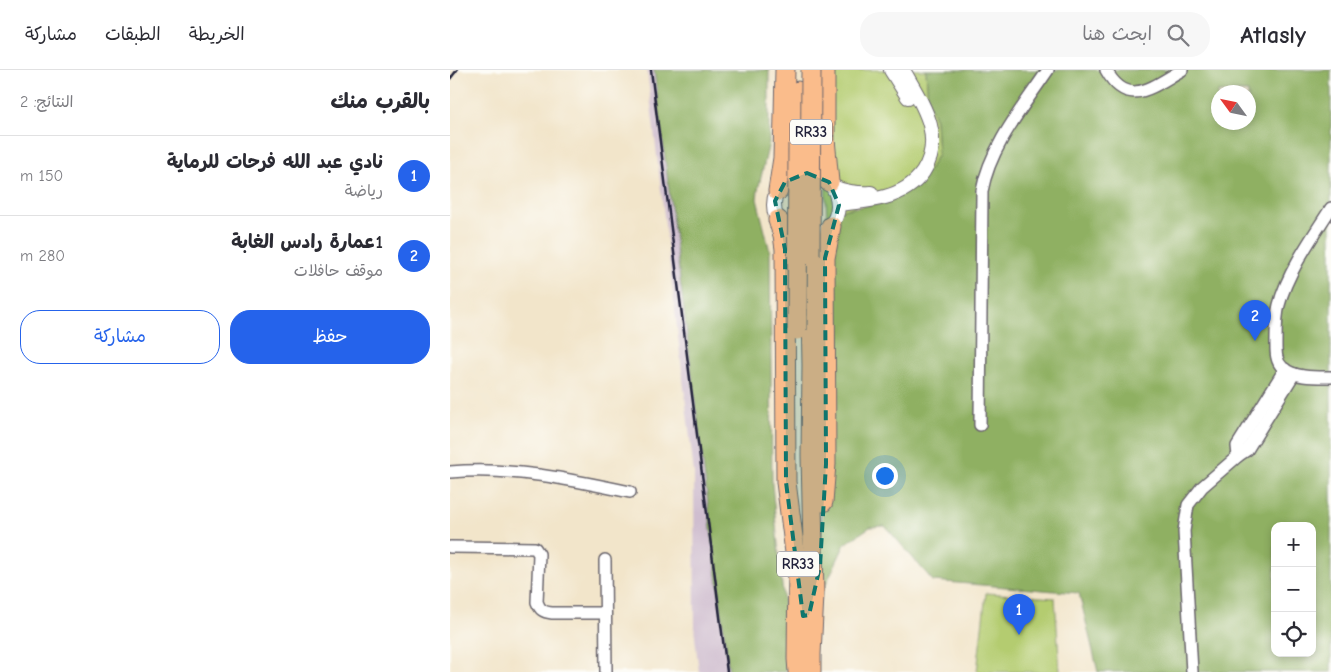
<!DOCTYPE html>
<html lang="ar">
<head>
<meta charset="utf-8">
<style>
	:root { --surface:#fff; --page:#f7f7f7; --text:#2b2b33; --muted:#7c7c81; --line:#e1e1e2; --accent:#2563eb }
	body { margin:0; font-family:"Comic Neue","Playpen Sans Arabic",sans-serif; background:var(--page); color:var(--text); direction:rtl }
	.controls { position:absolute; right:15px; bottom:15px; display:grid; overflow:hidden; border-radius:10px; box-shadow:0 2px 8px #0003 }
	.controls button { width:45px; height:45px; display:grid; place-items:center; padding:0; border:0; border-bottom:1px solid var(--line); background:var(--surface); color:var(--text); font:25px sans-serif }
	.compass { position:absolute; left:761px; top:15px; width:45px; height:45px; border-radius:50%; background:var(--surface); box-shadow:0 2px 8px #0003; rotate:303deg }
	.you { position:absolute; left:434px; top:405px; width:18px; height:18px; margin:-12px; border:4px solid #fff; border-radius:50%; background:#1a73e8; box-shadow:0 0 0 8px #1a73e833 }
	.badge { display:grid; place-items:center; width:32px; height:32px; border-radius:50%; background:var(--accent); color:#fff; font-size:16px; font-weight:700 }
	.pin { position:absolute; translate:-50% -41px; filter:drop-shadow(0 1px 2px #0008) }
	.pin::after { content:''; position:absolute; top:26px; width:18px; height:15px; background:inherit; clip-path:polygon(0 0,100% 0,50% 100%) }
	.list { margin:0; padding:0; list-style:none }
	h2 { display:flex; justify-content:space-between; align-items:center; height:65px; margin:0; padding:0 20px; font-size:21px }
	h2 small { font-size:16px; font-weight:400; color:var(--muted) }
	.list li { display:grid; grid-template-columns:32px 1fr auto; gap:15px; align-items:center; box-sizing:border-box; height:80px; padding:0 20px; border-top:1px solid var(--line) }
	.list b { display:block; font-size:19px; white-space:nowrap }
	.list p { margin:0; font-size:16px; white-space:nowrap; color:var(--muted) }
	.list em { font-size:16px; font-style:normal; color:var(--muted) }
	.actions { display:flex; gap:10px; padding:15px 20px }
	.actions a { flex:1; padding:11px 0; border:1px solid var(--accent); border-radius:20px; text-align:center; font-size:18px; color:var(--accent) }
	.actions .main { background:var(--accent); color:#fff }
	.icon { flex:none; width:28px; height:28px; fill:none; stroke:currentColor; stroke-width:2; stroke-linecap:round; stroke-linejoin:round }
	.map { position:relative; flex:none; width:881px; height:602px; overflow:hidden; direction:ltr }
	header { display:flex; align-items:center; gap:30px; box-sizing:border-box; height:70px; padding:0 25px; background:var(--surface); border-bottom:1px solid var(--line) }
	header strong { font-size:24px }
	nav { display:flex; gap:28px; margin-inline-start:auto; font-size:18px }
	.search { width:350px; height:45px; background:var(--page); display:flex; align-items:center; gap:12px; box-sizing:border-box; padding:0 18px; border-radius:20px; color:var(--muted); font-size:19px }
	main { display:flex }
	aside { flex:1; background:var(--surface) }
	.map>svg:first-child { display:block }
	.industrial { fill:#cfbdcf }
	.green { fill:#b4cc70; stroke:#6b7756 }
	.forest { fill:#8fb062; stroke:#58694e; fill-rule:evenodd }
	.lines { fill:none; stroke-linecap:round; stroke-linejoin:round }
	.minor-casing { stroke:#6b666d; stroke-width:14 }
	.tertiary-casing { stroke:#6b666d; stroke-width:16 }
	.trunk-casing { stroke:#6b666d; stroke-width:21 }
	.minor { stroke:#fff; stroke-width:11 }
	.tertiary { stroke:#fff; stroke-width:14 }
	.trunk { stroke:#fabc8b; stroke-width:19 }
	.rail { stroke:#22223b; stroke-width:2.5 }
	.trunk-bridge-casing { stroke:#6b666d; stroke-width:21; stroke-linecap:butt }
	.trunk-bridge { stroke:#fabc8b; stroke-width:19 }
	.marked { fill:#0f766e; fill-opacity:0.2; stroke:#0f766e; stroke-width:4; stroke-dasharray:10 6; stroke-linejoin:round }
	.labels { text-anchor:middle; stroke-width:4; stroke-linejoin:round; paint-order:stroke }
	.shield { fill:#fdfcf7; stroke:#646373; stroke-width:1 }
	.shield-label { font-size:15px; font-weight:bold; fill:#22223b }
</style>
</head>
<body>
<header>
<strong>Atlasly</strong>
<div class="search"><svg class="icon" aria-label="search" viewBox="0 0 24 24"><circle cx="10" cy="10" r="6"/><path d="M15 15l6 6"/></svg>ابحث هنا</div>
<nav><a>الخريطة</a><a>الطبقات</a><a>مشاركة</a></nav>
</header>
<main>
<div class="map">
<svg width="881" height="602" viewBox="0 0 881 602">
	<rect width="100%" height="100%" fill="#fdfcf7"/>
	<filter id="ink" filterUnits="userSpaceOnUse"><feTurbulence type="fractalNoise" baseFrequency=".02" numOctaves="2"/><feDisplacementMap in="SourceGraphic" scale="10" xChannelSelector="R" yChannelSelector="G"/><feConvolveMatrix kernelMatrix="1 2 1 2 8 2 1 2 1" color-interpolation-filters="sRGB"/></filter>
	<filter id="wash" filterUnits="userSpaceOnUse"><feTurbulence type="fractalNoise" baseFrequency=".0096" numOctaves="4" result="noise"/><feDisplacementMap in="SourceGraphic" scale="20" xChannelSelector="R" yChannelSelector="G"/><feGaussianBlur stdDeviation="1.12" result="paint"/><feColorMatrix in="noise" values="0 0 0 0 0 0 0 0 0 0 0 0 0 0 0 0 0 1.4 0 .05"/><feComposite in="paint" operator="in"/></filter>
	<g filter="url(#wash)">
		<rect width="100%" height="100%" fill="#f2e5ca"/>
		<path class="industrial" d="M197,0h7l75,602h-30l-4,-35 -1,-164z"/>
		<g class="green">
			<path d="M366,0h110l2,31 8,19 2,34 -9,16 -102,49 -5,-107z"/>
			<path d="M536,523l69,5 5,74h-83z"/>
		</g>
		<g class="forest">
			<path d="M204,0h115v73l-11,47 -1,9 13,53 2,232 12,121 2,67h-57z"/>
			<path d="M476,0h405v602h-233l-19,-79 -146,-12 -48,-55 -15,1 -25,17 -28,59 7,-120 3,-264 10,-8 53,-10 39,-31 9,-16 -2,-34 -8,-19zM768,22h30v30h-30zM825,456h37v127h-37z"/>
		</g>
	</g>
	<g filter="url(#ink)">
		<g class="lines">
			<g class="minor-casing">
				<g id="minor">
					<path d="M656,0c22,40 47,16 76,0"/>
					<path d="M881,138c-18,28 -44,65 -52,97 -3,11 -3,23 -3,35 0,10 -1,21 7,28 12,10 33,9 48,9"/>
					<path d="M530,355l2,-234c8,-44 41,-84 66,-121"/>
					<path d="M788,386l-1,-10 48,-77"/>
					<path d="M0,402c63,-5 119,7 180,20"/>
					<path d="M0,477l85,1 4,6 -2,48c3,8 6,10 15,11h53"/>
					<path d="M155,490l1,112"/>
					<path d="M742,602l-8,-141 4,-26 14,-18 36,-31 9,-6 47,-76"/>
				</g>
			</g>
			<g class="tertiary-casing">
				<g id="tertiary">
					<path d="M441,0l17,27"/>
					<circle cx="356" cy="135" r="32"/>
					<path d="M383,116c8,6 28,8 38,7"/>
					<path d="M389,135v-1c15,-2 31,-3 46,-7 15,-4 29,-12 38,-25 23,-36 -2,-70 -20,-102"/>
				</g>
			</g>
			<g class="trunk-casing">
				<g id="trunk">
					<path d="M375,0v69l4,43"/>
					<path d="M348,21v53"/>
					<path d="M328,121l5,-33 2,-88"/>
					<path d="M328,150l5,15 2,14 1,233 12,94"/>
					<path d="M360,185l2,110 -1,90 3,140 -3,59v18"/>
					<path d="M373,432l3,-38 -1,-206 6,-32"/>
					<path d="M348,493l-1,96 1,13"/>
				</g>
			</g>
			<use href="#minor" class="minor"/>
			<use href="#tertiary" class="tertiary"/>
			<use href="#trunk" class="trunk"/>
			<g class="rail">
				<path d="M201,0l76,602"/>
				<path d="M0,9l7,-9"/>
			</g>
			<g class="trunk-bridge-casing">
				<g id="trunk-bridge">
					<path d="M360,185l1,-185"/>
					<path d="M347,260l1,-186"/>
				</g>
			</g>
			<use href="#trunk-bridge" class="trunk-bridge"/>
		</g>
	</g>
	<path class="marked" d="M357,103l22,9 10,23 -14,53 1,206 -6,102 -11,49 -6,1 -17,-134 -1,-233 -10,-48 10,-19z"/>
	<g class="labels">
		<g class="shield">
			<rect x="340" y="49.5" width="42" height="25" rx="4"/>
			<rect x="327" y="481.5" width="42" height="25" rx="4"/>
		</g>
		<g class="shield-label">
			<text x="361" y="67">RR33</text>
			<text x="348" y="499">RR33</text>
		</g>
	</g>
</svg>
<div class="controls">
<button>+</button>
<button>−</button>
<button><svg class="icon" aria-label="locate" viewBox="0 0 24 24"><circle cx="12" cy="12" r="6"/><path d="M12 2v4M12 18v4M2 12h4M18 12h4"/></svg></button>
</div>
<svg class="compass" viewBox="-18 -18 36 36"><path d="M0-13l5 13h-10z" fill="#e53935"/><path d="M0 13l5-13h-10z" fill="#7c7c81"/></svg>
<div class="you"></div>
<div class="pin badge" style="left:569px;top:565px">1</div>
<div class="pin badge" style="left:805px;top:271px">2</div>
</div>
<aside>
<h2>بالقرب منك<small>النتائج: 2</small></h2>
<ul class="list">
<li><span class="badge">1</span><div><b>نادي عبد الله فرحات للرماية</b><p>رياضة</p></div><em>150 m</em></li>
<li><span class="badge">2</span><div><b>1عمارة رادس الغابة</b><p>موقف حافلات</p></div><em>280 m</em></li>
</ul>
<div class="actions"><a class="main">حفظ</a><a>مشاركة</a></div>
</aside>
</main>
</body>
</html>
